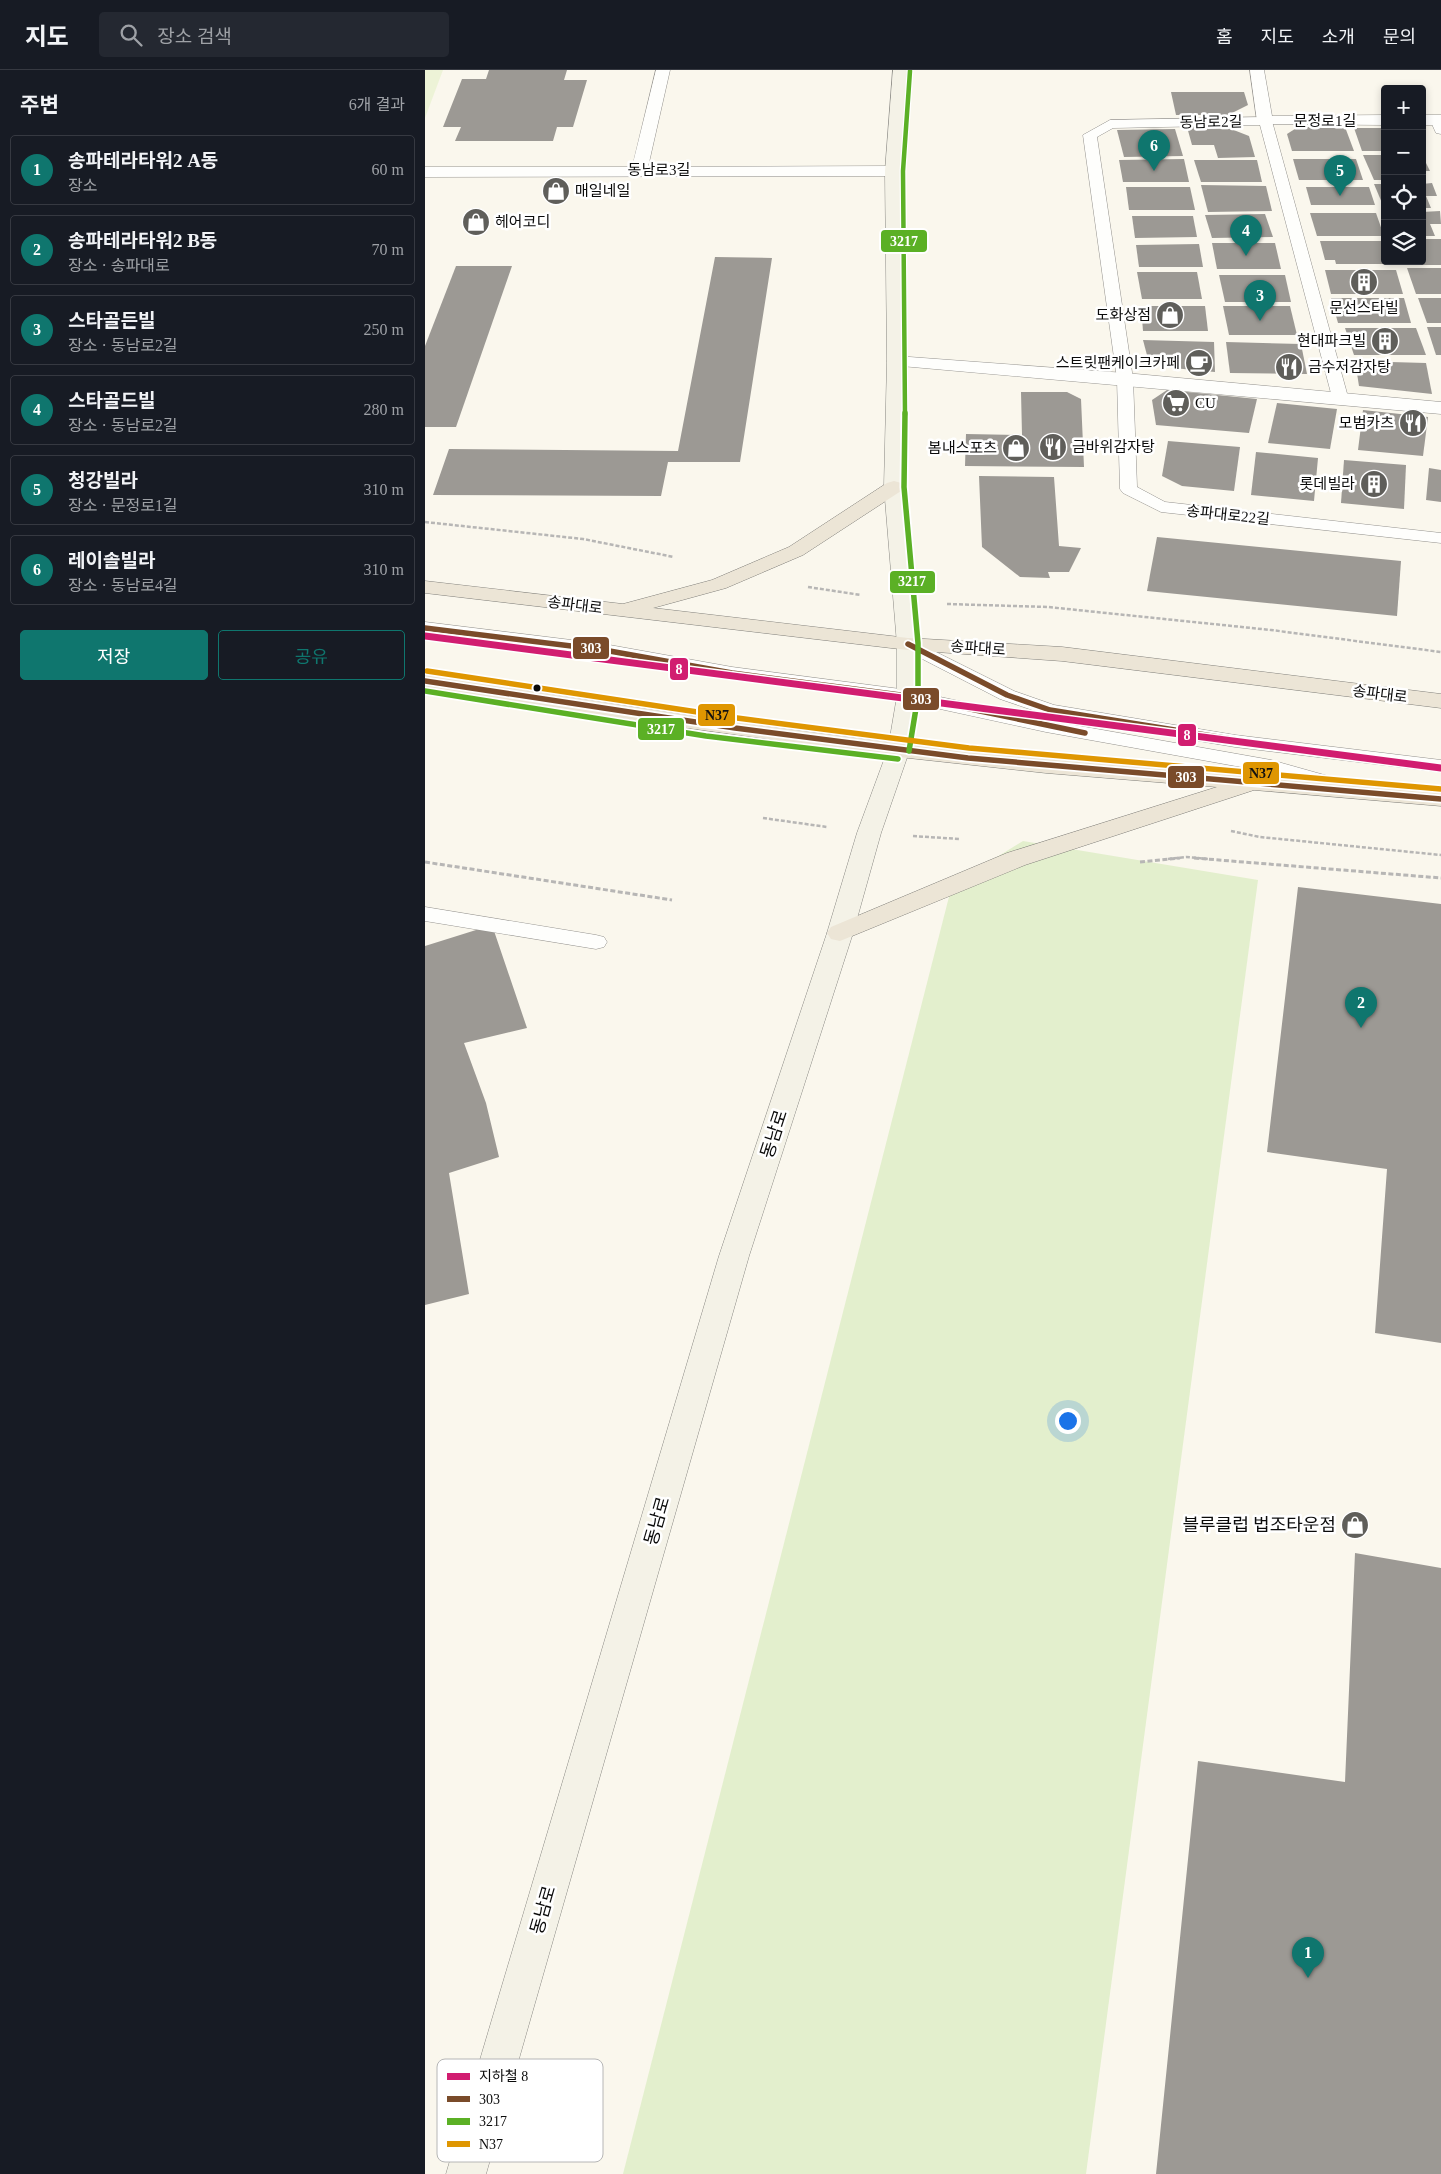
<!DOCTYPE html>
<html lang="ko">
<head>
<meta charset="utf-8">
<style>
	:root { --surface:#171b24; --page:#242831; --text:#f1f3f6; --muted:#9ea1a6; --line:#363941; --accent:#0f766e }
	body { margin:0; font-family:"Times New Roman","Noto Sans KR",serif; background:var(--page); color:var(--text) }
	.controls { position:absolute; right:15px; top:15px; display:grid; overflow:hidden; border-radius:5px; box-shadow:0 2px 8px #0003 }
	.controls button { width:45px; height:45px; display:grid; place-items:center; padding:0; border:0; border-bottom:1px solid var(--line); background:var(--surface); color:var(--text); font:25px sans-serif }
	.you { position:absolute; left:642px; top:1350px; width:18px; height:18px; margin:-12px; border:4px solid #fff; border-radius:50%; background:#1a73e8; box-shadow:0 0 0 8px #1a73e833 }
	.badge { display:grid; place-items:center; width:32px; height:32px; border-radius:50%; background:var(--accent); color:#fff; font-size:16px; font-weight:700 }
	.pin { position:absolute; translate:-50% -41px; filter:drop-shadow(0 1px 2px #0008) }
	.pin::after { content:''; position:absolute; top:26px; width:18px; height:15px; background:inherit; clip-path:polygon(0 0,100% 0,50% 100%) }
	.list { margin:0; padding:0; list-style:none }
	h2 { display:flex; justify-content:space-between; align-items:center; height:65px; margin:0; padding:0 20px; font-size:21px }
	h2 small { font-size:16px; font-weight:400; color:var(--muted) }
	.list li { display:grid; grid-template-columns:32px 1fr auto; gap:15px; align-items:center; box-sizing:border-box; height:70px; margin:0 10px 10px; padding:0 10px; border:1px solid var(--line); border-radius:5px }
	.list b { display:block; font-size:19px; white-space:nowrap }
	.list p { margin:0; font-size:16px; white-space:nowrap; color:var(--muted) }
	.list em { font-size:16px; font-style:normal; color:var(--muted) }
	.actions { display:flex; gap:10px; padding:15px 20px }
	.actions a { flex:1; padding:11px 0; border:1px solid var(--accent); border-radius:5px; text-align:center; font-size:18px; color:var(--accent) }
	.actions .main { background:var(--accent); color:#fff }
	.icon { flex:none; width:28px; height:28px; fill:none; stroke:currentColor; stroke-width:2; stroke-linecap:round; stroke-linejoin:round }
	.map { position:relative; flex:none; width:1016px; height:2104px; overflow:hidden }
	header { display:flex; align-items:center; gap:30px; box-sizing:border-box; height:70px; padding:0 25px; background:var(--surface); border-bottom:1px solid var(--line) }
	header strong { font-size:24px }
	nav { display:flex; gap:28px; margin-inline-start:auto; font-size:18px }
	.search { width:350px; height:45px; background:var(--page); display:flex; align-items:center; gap:12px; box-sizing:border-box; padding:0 18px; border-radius:5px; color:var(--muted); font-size:19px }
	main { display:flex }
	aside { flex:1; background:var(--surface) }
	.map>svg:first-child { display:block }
	.green { fill:#e3efcd }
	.pitch { fill:#edf3d7 }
	.building { fill:#9c9994 }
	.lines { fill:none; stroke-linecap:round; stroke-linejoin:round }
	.lane-casing { stroke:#93918d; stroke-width:1 }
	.street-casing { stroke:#93918d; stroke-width:1 }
	.secondary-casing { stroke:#898883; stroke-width:1 }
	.primary-casing { stroke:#807f7a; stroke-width:1 }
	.path-far1 { stroke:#b7b6b5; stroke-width:2.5; stroke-dasharray:4 2; stroke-linecap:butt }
	.path { stroke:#b7b6b5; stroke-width:3; stroke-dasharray:5 2.5; stroke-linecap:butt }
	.lane { fill:#fefefc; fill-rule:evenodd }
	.street { fill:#fefefc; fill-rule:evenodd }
	.secondary { fill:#f4f2e7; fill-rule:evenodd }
	.primary { fill:#ece5d6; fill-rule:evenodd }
	.bus-1-casing { stroke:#fff; stroke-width:9 }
	.bus-2-far1-casing { stroke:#fff; stroke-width:7 }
	.bus-2-casing { stroke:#fff; stroke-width:9 }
	.bus-3-casing { stroke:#fff; stroke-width:9 }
	.bus-1 { stroke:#7a4b2a; stroke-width:5.5 }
	.bus-2-far1 { stroke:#5bb025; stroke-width:4.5 }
	.bus-2 { stroke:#5bb025; stroke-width:5.5 }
	.bus-3 { stroke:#df9601; stroke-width:5.5 }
	.metro-1-casing { stroke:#fff; stroke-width:10 }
	.metro-1 { stroke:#d11d70; stroke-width:7 }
	.bus-dot { fill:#0b0b0b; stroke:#fff; stroke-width:2 }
	.labels { text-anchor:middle; stroke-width:5; stroke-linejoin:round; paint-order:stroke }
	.far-street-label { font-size:15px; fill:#0b0b0b; stroke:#fff }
	.far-poi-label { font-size:15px; fill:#0b0b0b; stroke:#fff; text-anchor:end }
	.street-label { font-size:18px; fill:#0b0b0b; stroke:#fff }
	.poi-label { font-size:18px; fill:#0b0b0b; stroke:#fff; text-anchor:end }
	.key { fill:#fff; stroke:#b6b6b6; stroke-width:1 }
	.key-label { font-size:14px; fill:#0b0b0b }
	.line-badge { stroke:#fff; stroke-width:2 }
	.badge-label { font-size:14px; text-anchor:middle; font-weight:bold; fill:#fff }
	.pale-badge-label { font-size:14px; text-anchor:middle; font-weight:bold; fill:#111 }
</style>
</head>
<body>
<header>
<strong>지도</strong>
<div class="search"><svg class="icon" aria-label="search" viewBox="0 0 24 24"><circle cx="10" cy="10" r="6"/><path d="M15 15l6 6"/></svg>장소 검색</div>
<nav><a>홈</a><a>지도</a><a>소개</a><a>문의</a></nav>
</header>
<main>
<aside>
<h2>주변<small>6개 결과</small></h2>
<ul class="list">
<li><span class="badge">1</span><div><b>송파테라타워2 A동</b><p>장소</p></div><em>60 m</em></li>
<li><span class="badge">2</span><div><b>송파테라타워2 B동</b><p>장소 · 송파대로</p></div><em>70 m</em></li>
<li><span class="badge">3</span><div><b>스타골든빌</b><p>장소 · 동남로2길</p></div><em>250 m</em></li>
<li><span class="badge">4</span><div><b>스타골드빌</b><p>장소 · 동남로2길</p></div><em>280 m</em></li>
<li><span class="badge">5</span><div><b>청강빌라</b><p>장소 · 문정로1길</p></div><em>310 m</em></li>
<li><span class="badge">6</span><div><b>레이솔빌라</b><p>장소 · 동남로4길</p></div><em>310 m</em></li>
</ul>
<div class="actions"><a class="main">저장</a><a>공유</a></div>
</aside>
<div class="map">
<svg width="1016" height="2104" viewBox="0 0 1016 2104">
	<rect width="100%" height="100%" fill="#faf7ed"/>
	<path class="green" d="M598,771l235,39 -172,1294h-463l329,-1289z"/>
	<path class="pitch" d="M0,0h18l-18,48z"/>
	<g class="building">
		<path d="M64,0h78l-3,10h23l-14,47h-16l-4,14h-98l6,-14h-18l19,-48h24z"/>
		<path d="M746,22h73l4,13 -20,10h-52z"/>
		<path d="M762,57h39l23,9 6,21 -37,1 -4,-13h-22z"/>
		<path d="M873,57h47l9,24h-62l-5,-17z"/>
		<path d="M929,58h31v23h-23z"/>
		<path d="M750,59l8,27 -59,1 -7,-27z"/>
		<path d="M938,85h22v25h-11z"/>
		<path d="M997,85l8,16h-8z"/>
		<path d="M759,89l5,23h-66l-4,-22z"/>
		<path d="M868,89h63l7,21h-64z"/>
		<path d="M769,90h63l5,22h-61z"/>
		<path d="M1007,113l5,13h-11l5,12h-9v-24z"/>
		<path d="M949,114h11v26z"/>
		<path d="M776,115l65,1 6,25 -64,1z"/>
		<path d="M701,117h64l5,23h-66z"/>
		<path d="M881,117h63l6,18h-64z"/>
		<path d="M1015,141l1,13h-11l5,12h-13v-24z"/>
		<path d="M885,143h66l8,23h-67z"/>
		<path d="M840,144l8,23 -61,1 -7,-23z"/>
		<path d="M707,146h61l4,21 -62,1z"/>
		<path d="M997,169h19v26h-34l-2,-4h17z"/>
		<path d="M895,171h65v20h6l1,3h-56l-1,-4h-10z"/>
		<path d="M787,173h63l6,26h-64z"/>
		<path d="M774,174l4,23h-64l-3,-22z"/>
		<path d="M290,187l57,1 -32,204h-72l-7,34 -228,-1 16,-46 229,2z"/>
		<path d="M31,196h56l-56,161h-31v-81z"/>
		<path d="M982,198h34v26h-25z"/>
		<path d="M900,200h71l7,24h-72z"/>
		<path d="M712,202h60l5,27h-60z"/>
		<path d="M794,205h66l6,27h-66z"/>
		<path d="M906,228h73l7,25h-73z"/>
		<path d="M993,228h23v25h-14z"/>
		<path d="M716,236h64l3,25h-65z"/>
		<path d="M798,236h67l7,29h-68z"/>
		<path d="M1002,257h14v28h-5z"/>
		<path d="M920,258h71l10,27h-72z"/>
		<path d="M718,270l71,2 1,30 -42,-4 -25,-9z"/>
		<path d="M801,272l75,2 6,30 -77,-1z"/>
		<path d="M930,291l71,2 6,31 -73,-8z"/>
		<path d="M742,320l90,9 -8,34 -93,-8 -4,-25z"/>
		<path d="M596,322h46l14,7 3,68 -119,-1 1,-32 56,1z"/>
		<path d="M852,333l60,6 -7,40 -62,-6z"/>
		<path d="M938,340l65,7 -5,39 -65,-6z"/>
		<path d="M743,371l72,6 -6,44 -52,-5 -20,-10z"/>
		<path d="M831,382l62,6 -4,43 -63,-6z"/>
		<path d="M919,390l62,5 -2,44 -63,-6z"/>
		<path d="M1004,398l12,2v32l-15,-2z"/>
		<path d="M554,406l75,1 5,69 22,2 -12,24h-21l2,6 -30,-1 -38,-30z"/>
		<path d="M732,467l244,24 -4,55 -250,-25z"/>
		<path d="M873,817l143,17v439l-66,-10 12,-164 -120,-17z"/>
		<path d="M67,855l35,103 -63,15 22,60 13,54 -50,16 20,121 -44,11v-359z"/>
		<path d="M930,1483l86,15v606h-285l42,-413 147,21z"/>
	</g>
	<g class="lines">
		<g class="lane-casing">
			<g id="lane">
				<path d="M1012,46l4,1v17l-5,-1 -6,-13z"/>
				<path d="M840,47l7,4 76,276 -2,3h-12l-2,-3 -72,-272 -147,3 -16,9 36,242 4,108 28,15 276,31v10l-280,-31 -38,-19 -3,-4 -3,-110 -34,-244 27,-15z"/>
				<path d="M0,552l179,22 128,23 176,23 138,30 225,40 89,25 3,4 -3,4 -7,2 -84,-23 -223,-40 -138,-30 -176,-23 -128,-23 -179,-22z"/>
				<path d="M483,568l106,53 40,14 181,30 206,25v12l-206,-25 -185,-31 -50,-17 -99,-51 -2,-4 2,-4z"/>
				<path d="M0,837l171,28 8,2 3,5 -3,5 -8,2 -171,-28z"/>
			</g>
		</g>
		<g class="street-casing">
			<g id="street">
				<path d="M231,0h14l-22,97 245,-1 6,2 2,3 -2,3 -6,2 -468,1v-10h207z"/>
				<path d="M825,0h14l8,46 113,-1v10l-125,-1 -3,-3z"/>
				<rect x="997" y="45" width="19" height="10"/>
				<path d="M471,286l229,17 316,29v12l-551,-49 -3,-4 3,-4z"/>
			</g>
		</g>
		<g class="secondary-casing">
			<path id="secondary" d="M468,0h14l-6,101 4,190 -1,126 15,157v52l-9,53 -29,84 -28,100 -104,323 -263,918h-40l273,-918 108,-323 30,-100 31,-84 9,-53v-52l-13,-157 3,-126 -2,-190z"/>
		</g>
		<g class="primary-casing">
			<g id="primary">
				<path d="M469,411l7,2 3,4 -3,4 -98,64 -77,33 -73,20 255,30 154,9 379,47v14l-379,-47 -154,-11 -483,-57v-12l198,23 89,-24 77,-33 98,-64z"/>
				<path d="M0,604c181,29 362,58 545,77 157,17 314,25 471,41v14l-187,-16 -229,75 -185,76 -9,-2 -4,-6 4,-6 176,-74 210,-66 -171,-14 -156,-17 -232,-32 -233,-36z"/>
			</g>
		</g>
		<g class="path-far1">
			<path d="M0,452l158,17 91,18"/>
			<path d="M383,517l53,8"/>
			<path d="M522,534l101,3 223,23 170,22"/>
			<path d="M338,748l64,9"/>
			<path d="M806,761l29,6 181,18"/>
			<path d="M488,766l46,3"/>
			<path d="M743,789l18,-2 23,2"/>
		</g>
		<g class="path">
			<path d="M769,788l247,20"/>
			<path d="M0,792l247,38"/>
			<path d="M715,792l40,-4"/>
		</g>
		<use href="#lane" class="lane"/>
		<use href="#street" class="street"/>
		<use href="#secondary" class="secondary"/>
		<use href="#primary" class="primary"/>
		<g class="bus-1-casing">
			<g id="bus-1">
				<path d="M0,558l179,22 128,23 176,23 177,37"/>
				<path d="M483,574l99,51 43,15 212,34"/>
				<path d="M0,611l310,47 233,30 473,41"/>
			</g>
		</g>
		<g class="bus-2-far1-casing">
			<path id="bus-2-far1" d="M480,345l-2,-244 7,-100"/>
		</g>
		<g class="bus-2-casing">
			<g id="bus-2">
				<path d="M480,343l-1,74 14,156v53l-9,55"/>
				<path d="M0,621l281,45 192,23"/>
			</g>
		</g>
		<g class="bus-3-casing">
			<path id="bus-3" d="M2,601l310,47 232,30 472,41"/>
		</g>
		<use href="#bus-1" class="bus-1"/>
		<use href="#bus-2-far1" class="bus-2-far1"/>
		<use href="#bus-2" class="bus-2"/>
		<use href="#bus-3" class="bus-3"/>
		<g class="metro-1-casing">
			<path id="metro-1" d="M0,566l1016,132"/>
		</g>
		<use href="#metro-1" class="metro-1"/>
	</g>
	<defs>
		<g id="shop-disc" transform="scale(1.4375)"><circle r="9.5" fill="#5f5e5a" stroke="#fff"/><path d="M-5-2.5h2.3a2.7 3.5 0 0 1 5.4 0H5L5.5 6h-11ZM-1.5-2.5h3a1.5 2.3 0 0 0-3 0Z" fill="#fff"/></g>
		<g id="building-disc" transform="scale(1.4375)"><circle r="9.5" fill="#5f5e5a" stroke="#fff"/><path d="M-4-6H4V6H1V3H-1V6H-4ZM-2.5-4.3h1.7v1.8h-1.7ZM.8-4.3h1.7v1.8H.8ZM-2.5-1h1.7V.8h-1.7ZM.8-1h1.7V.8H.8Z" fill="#fff"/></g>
		<g id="cafe-disc" transform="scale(1.4375)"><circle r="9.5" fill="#5f5e5a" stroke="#fff"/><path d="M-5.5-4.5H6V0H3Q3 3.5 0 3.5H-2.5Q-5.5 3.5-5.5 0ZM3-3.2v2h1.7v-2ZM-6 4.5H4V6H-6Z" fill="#fff"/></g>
		<g id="restaurant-disc" transform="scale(1.4375)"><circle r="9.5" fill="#5f5e5a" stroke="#fff"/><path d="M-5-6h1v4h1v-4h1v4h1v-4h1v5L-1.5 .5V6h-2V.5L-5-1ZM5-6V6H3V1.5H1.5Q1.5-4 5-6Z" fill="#fff"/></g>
		<g id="supermarket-disc" transform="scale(1.4375)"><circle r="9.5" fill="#5f5e5a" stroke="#fff"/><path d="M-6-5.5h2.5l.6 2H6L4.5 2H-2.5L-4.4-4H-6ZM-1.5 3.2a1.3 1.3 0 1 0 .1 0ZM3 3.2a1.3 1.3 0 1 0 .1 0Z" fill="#fff"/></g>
	</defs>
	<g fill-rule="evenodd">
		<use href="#shop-disc" x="131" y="121"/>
		<use href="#shop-disc" x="51" y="152"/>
		<use href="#building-disc" x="939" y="212"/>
		<use href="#shop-disc" x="745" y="245"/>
		<use href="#building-disc" x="960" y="271"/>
		<use href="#cafe-disc" x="774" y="293"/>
		<use href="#restaurant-disc" x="864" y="297"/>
		<use href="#supermarket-disc" x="751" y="333"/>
		<use href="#restaurant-disc" x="988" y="353"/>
		<use href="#restaurant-disc" x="628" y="377"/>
		<use href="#shop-disc" x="591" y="378"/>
		<use href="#building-disc" x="949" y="414"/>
		<use href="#shop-disc" x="930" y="1455"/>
	</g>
	<circle class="bus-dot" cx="112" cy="618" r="4.5"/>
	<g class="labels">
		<g class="far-street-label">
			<text x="900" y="56">문정로1길</text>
			<text transform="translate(786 52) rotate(-1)" y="5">동남로2길</text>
			<text x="234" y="105">동남로3길</text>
			<text transform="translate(803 445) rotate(6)" y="5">송파대로22길</text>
			<text transform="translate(150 535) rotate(7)" y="5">송파대로</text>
			<text transform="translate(553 578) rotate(4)" y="5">송파대로</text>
			<text transform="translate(955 624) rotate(7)" y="5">송파대로</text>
		</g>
		<g class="far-poi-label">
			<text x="150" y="126" text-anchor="start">매일네일</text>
			<text x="70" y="157" text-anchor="start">헤어코디</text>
			<text x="939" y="243" text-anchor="middle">문선스타빌</text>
			<text x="726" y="250">도화상점</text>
			<text x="941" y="276">현대파크빌</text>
			<text x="755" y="298">스트릿팬케이크카페</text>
			<text x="883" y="302" text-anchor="start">금수저감자탕</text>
			<text x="770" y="338" text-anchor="start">CU</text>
			<text x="969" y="358">모범카츠</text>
			<text x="647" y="382" text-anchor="start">금바위감자탕</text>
			<text x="572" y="383">봄내스포츠</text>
			<text x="930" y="419">롯데빌라</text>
		</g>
		<g class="street-label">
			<text transform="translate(349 1064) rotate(-72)" y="6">동남로</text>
			<text transform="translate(232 1451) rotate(-74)" y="6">동남로</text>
			<text transform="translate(118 1840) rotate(-74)" y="6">동남로</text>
		</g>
		<g class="poi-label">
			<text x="911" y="1461">블루클럽 법조타운점</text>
		</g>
	</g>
	<rect x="12" y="1989" width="166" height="103" rx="8" class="key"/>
	<rect x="22" y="2003" width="23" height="7" fill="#d11d70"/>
	<rect x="22" y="2026" width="23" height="6" fill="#7a4b2a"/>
	<rect x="22" y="2048" width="23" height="7" fill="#5bb025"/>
	<rect x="22" y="2071" width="23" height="6" fill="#df9601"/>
	<g class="key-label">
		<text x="54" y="2011">지하철 8</text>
		<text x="54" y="2034">303</text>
		<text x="54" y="2056">3217</text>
		<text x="54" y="2079">N37</text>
	</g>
	<g class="line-badge">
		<rect x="455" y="159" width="48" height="24" rx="5" fill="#5bb025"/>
		<rect x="464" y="500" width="47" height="24" rx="5" fill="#5bb025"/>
		<rect x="147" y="566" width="38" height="24" rx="5" fill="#7a4b2a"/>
		<rect x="244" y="587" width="20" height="24" rx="5" fill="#d11d70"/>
		<rect x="477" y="617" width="38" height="24" rx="5" fill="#7a4b2a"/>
		<rect x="272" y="633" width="39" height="24" rx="5" fill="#df9601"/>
		<rect x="212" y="647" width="48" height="24" rx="5" fill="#5bb025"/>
		<rect x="752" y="653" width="20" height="24" rx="5" fill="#d11d70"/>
		<rect x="817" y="691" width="38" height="24" rx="5" fill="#df9601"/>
		<rect x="742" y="695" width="38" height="24" rx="5" fill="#7a4b2a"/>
	</g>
	<g class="badge-label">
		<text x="479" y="176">3217</text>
		<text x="487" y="516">3217</text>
		<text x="166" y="583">303</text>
		<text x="254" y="604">8</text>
		<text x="496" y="634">303</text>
		<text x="236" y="664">3217</text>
		<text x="762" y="670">8</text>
		<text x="761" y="712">303</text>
	</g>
	<g class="pale-badge-label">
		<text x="292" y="650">N37</text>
		<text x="836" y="708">N37</text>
	</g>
</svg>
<div class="controls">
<button>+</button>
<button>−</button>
<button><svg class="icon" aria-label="locate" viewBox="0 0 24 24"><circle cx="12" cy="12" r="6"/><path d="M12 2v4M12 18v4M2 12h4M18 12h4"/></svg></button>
<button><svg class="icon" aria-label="layers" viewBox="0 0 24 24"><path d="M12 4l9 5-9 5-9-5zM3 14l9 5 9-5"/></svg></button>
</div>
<div class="you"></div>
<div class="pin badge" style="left:883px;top:1908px">1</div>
<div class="pin badge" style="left:936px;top:958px">2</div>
<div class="pin badge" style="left:835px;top:251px">3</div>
<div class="pin badge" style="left:821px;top:186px">4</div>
<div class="pin badge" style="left:915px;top:126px">5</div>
<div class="pin badge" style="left:729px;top:101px">6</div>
</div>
</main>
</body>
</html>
